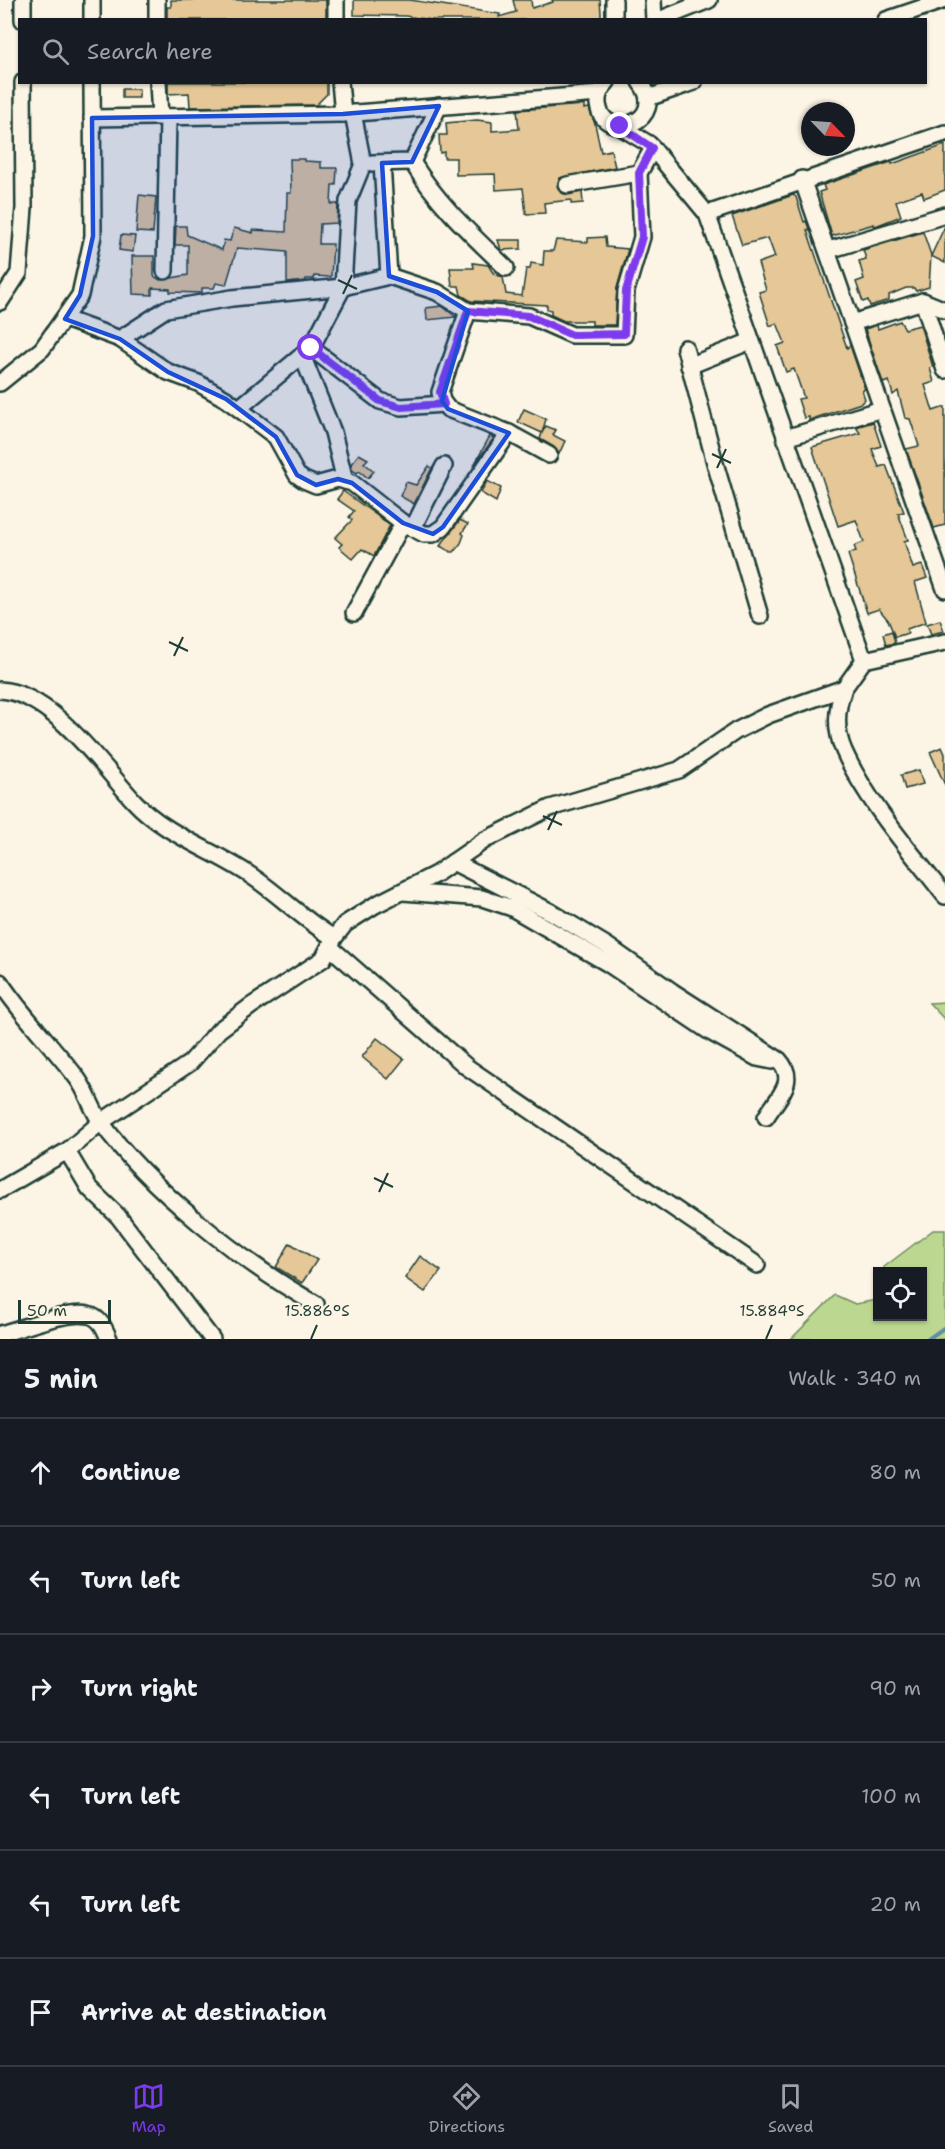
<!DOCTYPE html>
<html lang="en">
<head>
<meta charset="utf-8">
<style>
	:root { --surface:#171b24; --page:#20242c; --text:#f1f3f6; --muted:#9ea1a6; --line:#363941; --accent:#7c3aed }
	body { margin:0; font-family:"Shantell Sans",sans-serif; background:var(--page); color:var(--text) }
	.controls { position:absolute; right:18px; bottom:18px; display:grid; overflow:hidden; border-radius:0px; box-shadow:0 2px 4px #0004 }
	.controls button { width:54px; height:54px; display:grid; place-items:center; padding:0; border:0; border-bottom:2px solid var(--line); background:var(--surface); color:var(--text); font:30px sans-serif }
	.compass { position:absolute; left:801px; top:102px; width:54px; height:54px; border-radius:50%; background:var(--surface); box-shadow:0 2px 4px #0004; rotate:115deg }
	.scale { position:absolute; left:18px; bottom:15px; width:93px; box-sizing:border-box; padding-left:6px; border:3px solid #1f3d34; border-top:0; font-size:16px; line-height:21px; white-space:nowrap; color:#1f3d34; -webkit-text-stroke:4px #fcf5e5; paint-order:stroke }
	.stop { position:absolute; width:18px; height:18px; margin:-14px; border:4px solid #7c3aed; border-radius:50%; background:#fff }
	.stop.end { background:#7c3aed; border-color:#fff; box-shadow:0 2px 6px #0008 }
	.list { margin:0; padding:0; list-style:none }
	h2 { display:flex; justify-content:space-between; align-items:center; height:78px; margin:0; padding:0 24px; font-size:26px }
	h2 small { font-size:20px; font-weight:400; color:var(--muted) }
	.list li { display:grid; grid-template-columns:39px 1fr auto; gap:18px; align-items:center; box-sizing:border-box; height:108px; padding:0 24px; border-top:2px solid var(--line) }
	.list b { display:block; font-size:22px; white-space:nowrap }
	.list em { font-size:20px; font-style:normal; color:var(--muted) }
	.icon { flex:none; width:33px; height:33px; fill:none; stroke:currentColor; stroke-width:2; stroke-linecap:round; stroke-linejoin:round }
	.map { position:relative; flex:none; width:945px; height:1339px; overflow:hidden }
	.search { position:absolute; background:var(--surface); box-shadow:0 2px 4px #0004; left:18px; right:18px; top:18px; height:66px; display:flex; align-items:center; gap:15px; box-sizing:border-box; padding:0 21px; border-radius:0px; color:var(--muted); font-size:22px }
	.sheet { height:726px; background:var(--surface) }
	nav { display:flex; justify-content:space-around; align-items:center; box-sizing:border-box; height:84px; border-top:2px solid var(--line); background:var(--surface); font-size:16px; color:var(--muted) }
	nav a { display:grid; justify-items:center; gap:3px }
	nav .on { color:var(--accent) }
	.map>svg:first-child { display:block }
	.green { fill:#bcd890; stroke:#6e8a62; stroke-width:1.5 }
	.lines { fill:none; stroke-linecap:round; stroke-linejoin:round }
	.stream { stroke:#628ca2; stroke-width:4 }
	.building { fill:#e5c798; stroke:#1f3d34; stroke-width:1.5 }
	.minor-casing { stroke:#1f3d34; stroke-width:20 }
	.minor { stroke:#fcf5e5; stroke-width:15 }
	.route { stroke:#7c3aed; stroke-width:8 }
	.marked { fill:#1d4ed8; fill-opacity:0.2; stroke:#1d4ed8; stroke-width:4.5; stroke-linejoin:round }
	.ticks { fill:none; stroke:#1f3d34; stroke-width:2 }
	.ticks-label { font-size:15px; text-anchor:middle; fill:#1f3d34; stroke:#fcf5e5; stroke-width:4.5; stroke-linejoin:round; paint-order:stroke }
</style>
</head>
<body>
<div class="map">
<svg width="945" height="1339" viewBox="0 0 945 1339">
	<rect width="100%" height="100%" fill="#fcf5e5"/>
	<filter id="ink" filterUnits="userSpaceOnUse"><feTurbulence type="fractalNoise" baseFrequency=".0167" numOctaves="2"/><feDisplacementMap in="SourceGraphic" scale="12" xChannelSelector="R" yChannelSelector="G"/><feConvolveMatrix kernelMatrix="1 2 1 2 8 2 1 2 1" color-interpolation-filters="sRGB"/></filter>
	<g filter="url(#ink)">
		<g class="green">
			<path d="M945,1002v18l-16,-17z"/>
			<path d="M933,1230h12v109h-154l44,-44 20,9 22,-4 1,16h44v-44l-38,-1v-4z"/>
		</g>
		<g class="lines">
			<path class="stream" d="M928,1339l17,-12"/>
		</g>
		<g class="building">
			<path d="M171,0h155v20h-159v-13h4z"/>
			<path d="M354,0h56l90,14 -1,3 17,-5 -3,-12h18l1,8 21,-6 -1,-2h48l1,13v7h-169l-27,-4 -51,-1z"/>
			<path d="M168,82h159v12l-11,11 -126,2 -1,-14 -21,1z"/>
			<rect x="122" y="89" width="17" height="9"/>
			<path d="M584,105v4l5,-1 6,16 6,28 10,-2 4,17 -55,11 -3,8 3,6 8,3 14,-3 1,11 -12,1v-4l-27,3 1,10 -19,1 -3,-26 -27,2 -1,-16 -39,1v-17h-12v-6l-4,1 -1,-18h8l-1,-12 31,-3 15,2v9l27,-2 -2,-19z"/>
			<path d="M945,145v45l-21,8 -2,-6 -26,9 5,15 -23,9 -4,1v-2l-42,12 -13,-44 6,-2 -2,-5 68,-23 1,2z"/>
			<path d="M290,159h14v2l17,1v6h16l-1,17h-4l-1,19h7l-1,19 -17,1 -1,20h14l-2,33 -17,-1v3h-8v2l-19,2v-31l-50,-4 -11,37 -10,-2 -2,5h-12v5l-32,-1v-3l-18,-1v7l-19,-1 -1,-38h22v20l6,4 28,-5v-30h-13l1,-19h10l1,9 35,15 2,-10 6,1 4,-13 19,5v-3l33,2 1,-39h4z"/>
			<path d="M139,195l17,2 -3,36 -17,-1z"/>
			<path d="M793,195l3,2 8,25 2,-1 4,10 -3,-1 40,118 3,-3 15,44 -3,1 3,9 -4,4 -52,17v-3l-5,1 -6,-19 6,-1 -10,-29 -8,3 -9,-26 8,-3 -8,-20 -7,3 -11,-34 7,-2 -8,-27 17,-6 -7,-19 -26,7 -10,-29z"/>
			<path d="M945,226v37l-14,-7z"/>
			<path d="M923,232l8,23 -2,32 -13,4 -2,-3h-8l-17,7v5l-19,6 -2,-6 -5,2 -7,-20 8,-3 -5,-18 7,-2 -3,-9z"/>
			<path d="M121,235l14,1 -2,16 -14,-2z"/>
			<path d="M605,237l1,10 22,2 -11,39 -2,37h-23v-4h-28l-13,-6v-5l-4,-1v-4l-76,-4 -10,-6 -2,-9h-7l-2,-18h24l-1,-5 15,2 6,9 9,3 3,17 16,2 4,-27h4l1,-6 12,2 1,-14h9l3,-11 32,2v-4z"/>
			<path d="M498,240h23v9l-20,1z"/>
			<path d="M442,306l14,11 -29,3 -1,-12z"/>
			<path d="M900,321l5,8 15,-4 13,42 -3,1 4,14 -9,3 8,26 12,-4v118l-11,3 -28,-79 13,-3 -9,-27 -5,-1 -7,-27 -5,4 -4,-14 -6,2 -18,-54 12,-4 1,4z"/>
			<path d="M524,409l22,10 -4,14 4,-7 10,4 -3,5 12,6 -6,13 -5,-7 -14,-8 2,-6 -24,-11z"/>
			<path d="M873,422l8,24 -9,3 7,18 7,-2 18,47 -6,1 10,27 -4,1 9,27 9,-3 5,13 -12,4 11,40 -19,7 1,4 -13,4 -7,-17 -9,-11 -12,4 -19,-59 8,-3 -2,-5 10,-4 -8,-22 -18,6 -26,-79 48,-14 -4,-6z"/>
			<path d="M490,436l4,2 -20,27z"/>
			<path d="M359,454l9,5 -4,4 10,8 -6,7 -9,-7 -2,2 -5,-3 -1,-6z"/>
			<path d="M429,466l3,2 -18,36 -14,-8 6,-14 10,3z"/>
			<path d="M487,481l14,7 -5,14 -15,-9z"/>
			<path d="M343,491l47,34 -16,31 -12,-7 -9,10 -14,-12 3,-3 -7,-6 17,-18 -3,-3 5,-6 -17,-12z"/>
			<path d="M460,520l8,4 -6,9 2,2 -3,8 -7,9h-3l-11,-6z"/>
			<path d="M940,620l4,11 -13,3 -4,-10z"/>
			<path d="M892,631l3,12 -9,2 -3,-11z"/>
			<path d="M942,747l3,7v31l-15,-33z"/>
			<path d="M919,770l4,14 -18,5 -4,-14z"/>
			<path d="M377,1038l27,21 -16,20 -26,-22z"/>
			<path d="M290,1243l27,17 -15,23 -26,-16z"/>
			<path d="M420,1256l21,15 -16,21 -20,-14z"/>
		</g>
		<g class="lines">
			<g class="minor-casing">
				<g id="minor">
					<path d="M23,0v20"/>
					<path d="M92,0v20"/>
					<path d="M653,0l1,20"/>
					<path d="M157,20v-20"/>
					<path d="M336,20v-20"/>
					<path d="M614,20v-20"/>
					<path d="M659,20l50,-20"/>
					<path d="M886,20l59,-20"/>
					<path d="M158,82l2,35"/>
					<path d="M340,82l3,32"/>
					<path d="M607,82c-6,6 -10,14 -9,22 5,41 73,17 42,-22"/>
					<path d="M648,98l46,-16"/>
					<path d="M92,118l251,-4 256,-20"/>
					<path d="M619,126l30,18 58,70 157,446"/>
					<path d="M412,162c26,42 59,72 94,106"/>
					<path d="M372,163l40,-1 27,-56"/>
					<path d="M382,163l7,113"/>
					<path d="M802,179l143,410"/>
					<path d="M567,185l72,-12"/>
					<path d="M707,214l238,-81"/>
					<path d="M829,250l116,-35"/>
					<path d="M165,271l3,-154"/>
					<path d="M923,301l22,69"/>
					<path d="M0,302l19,-29 5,-65 -1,-126"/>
					<path d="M468,311l-28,81 2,9 6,8 61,24 40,22"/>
					<path d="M65,319l55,20 48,33 30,11 28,16 50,38 21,38 7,5 12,5 22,-6 14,4 51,40 21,11h9l10,-7 66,-94"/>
					<path d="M852,323l71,-22 22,9"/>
					<path d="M120,339l46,-30 66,-11 111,-11 46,-11 48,16 31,19 61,5 43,19h52l2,-44 16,-54 -3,-64 14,-25"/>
					<path d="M311,348l69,53 21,6 43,-3"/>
					<path d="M685,348l30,115 45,153"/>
					<path d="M302,355l31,77 12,49"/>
					<path d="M689,366l62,-25"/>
					<path d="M0,383l42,-34 38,-54 13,-59 -1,-154"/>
					<path d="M239,408l72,-60 32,-61 5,-86 15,-37 -10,-51"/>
					<path d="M785,438l97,-29"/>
					<path d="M413,528l31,-62"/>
					<path d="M354,613l49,-90"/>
					<path d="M844,688c-8,21 -9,43 0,63 22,50 68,102 101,145"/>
					<path d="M0,690c52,3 101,75 134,111 30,33 79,49 116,74 29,19 53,45 84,63"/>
					<path d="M453,862l98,50 55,33 67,47 106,68c19,21 -1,37 -13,57"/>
					<path d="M403,892l79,6 30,10 95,55 103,69 47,26 15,3"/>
					<path d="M331,948l136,119 290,198"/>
					<path d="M0,982c23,35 52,63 77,96 10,13 14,30 24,44 48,67 143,142 215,182"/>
					<path d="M67,1151l22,37 29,28 94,123"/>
					<path d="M0,1190l67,-39 34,-29 89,-59 29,-33 32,-24 72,-47 11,-21 11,-14 30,-19 61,-31 49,-34 65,-32 129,-38 57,-39 32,-16 76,-27 20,-28 81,-18"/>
					<path d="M0,1334c21,-5 68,-24 88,-19 12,2 17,14 21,24"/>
				</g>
			</g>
			<use href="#minor" class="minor"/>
		</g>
	</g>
	<g class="lines" filter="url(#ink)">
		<path class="route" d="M311,348l69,53 21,6 43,-3 -4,-12 28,-81 61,5 43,19 52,-1 2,-43 16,-54 -3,-64 13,-25 -32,-22"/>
	</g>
	<path class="marked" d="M439,106l-27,56 -30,1 7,113 48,16 31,19 -26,90 6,8 61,24 -66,94 -10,7 -30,-11 -51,-40 -14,-4 -22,6 -19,-10 -21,-38 -50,-38 -58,-27 -48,-33 -55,-20 15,-24 13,-59 -1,-118 251,-4z"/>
	<path class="ticks" d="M338,280l19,9M343,294l9,-19M712,454l19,9M717,468l9,-19M169,642l19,9M174,656l9,-19M543,816l19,9M548,830l9,-19M374,1178l19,9M379,1192l9,-19M311,1339l6,-14M766,1339l6,-14"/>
	<g class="ticks-label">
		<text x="317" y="1316">15.886°S</text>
		<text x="772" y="1316">15.884°S</text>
	</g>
</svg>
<div class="controls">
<button><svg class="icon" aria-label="locate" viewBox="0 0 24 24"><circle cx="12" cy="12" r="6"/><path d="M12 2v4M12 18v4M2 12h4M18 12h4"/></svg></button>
</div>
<svg class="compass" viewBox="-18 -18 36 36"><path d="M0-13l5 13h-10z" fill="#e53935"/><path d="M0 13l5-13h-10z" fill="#9ea1a6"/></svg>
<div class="scale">50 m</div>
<div class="stop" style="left:311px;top:348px"></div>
<div class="stop end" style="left:620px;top:126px"></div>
<div class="search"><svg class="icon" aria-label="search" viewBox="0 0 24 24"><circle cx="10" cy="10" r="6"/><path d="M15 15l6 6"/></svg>Search here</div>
</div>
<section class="sheet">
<h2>5 min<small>Walk · 340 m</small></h2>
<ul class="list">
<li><svg class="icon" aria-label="ahead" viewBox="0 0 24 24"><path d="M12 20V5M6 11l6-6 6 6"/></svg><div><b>Continue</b></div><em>80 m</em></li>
<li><svg class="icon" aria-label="left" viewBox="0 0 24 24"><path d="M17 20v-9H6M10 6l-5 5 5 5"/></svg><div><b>Turn left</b></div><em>50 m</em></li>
<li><svg class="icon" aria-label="right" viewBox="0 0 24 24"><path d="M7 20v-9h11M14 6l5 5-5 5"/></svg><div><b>Turn right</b></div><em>90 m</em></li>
<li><svg class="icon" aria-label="left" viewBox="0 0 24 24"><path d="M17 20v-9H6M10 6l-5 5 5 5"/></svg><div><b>Turn left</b></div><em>100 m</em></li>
<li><svg class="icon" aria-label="left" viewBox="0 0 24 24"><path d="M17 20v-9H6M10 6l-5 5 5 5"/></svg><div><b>Turn left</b></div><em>20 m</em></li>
<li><svg class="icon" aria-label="arrive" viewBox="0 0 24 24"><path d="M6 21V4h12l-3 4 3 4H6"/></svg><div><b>Arrive at destination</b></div></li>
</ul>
</section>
<nav>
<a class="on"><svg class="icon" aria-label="map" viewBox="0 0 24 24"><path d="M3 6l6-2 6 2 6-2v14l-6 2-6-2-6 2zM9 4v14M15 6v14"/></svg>Map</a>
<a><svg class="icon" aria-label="directions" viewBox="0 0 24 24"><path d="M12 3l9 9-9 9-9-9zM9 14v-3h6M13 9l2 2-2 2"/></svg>Directions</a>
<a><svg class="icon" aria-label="saved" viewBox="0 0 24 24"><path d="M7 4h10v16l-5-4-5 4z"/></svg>Saved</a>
</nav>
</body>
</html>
